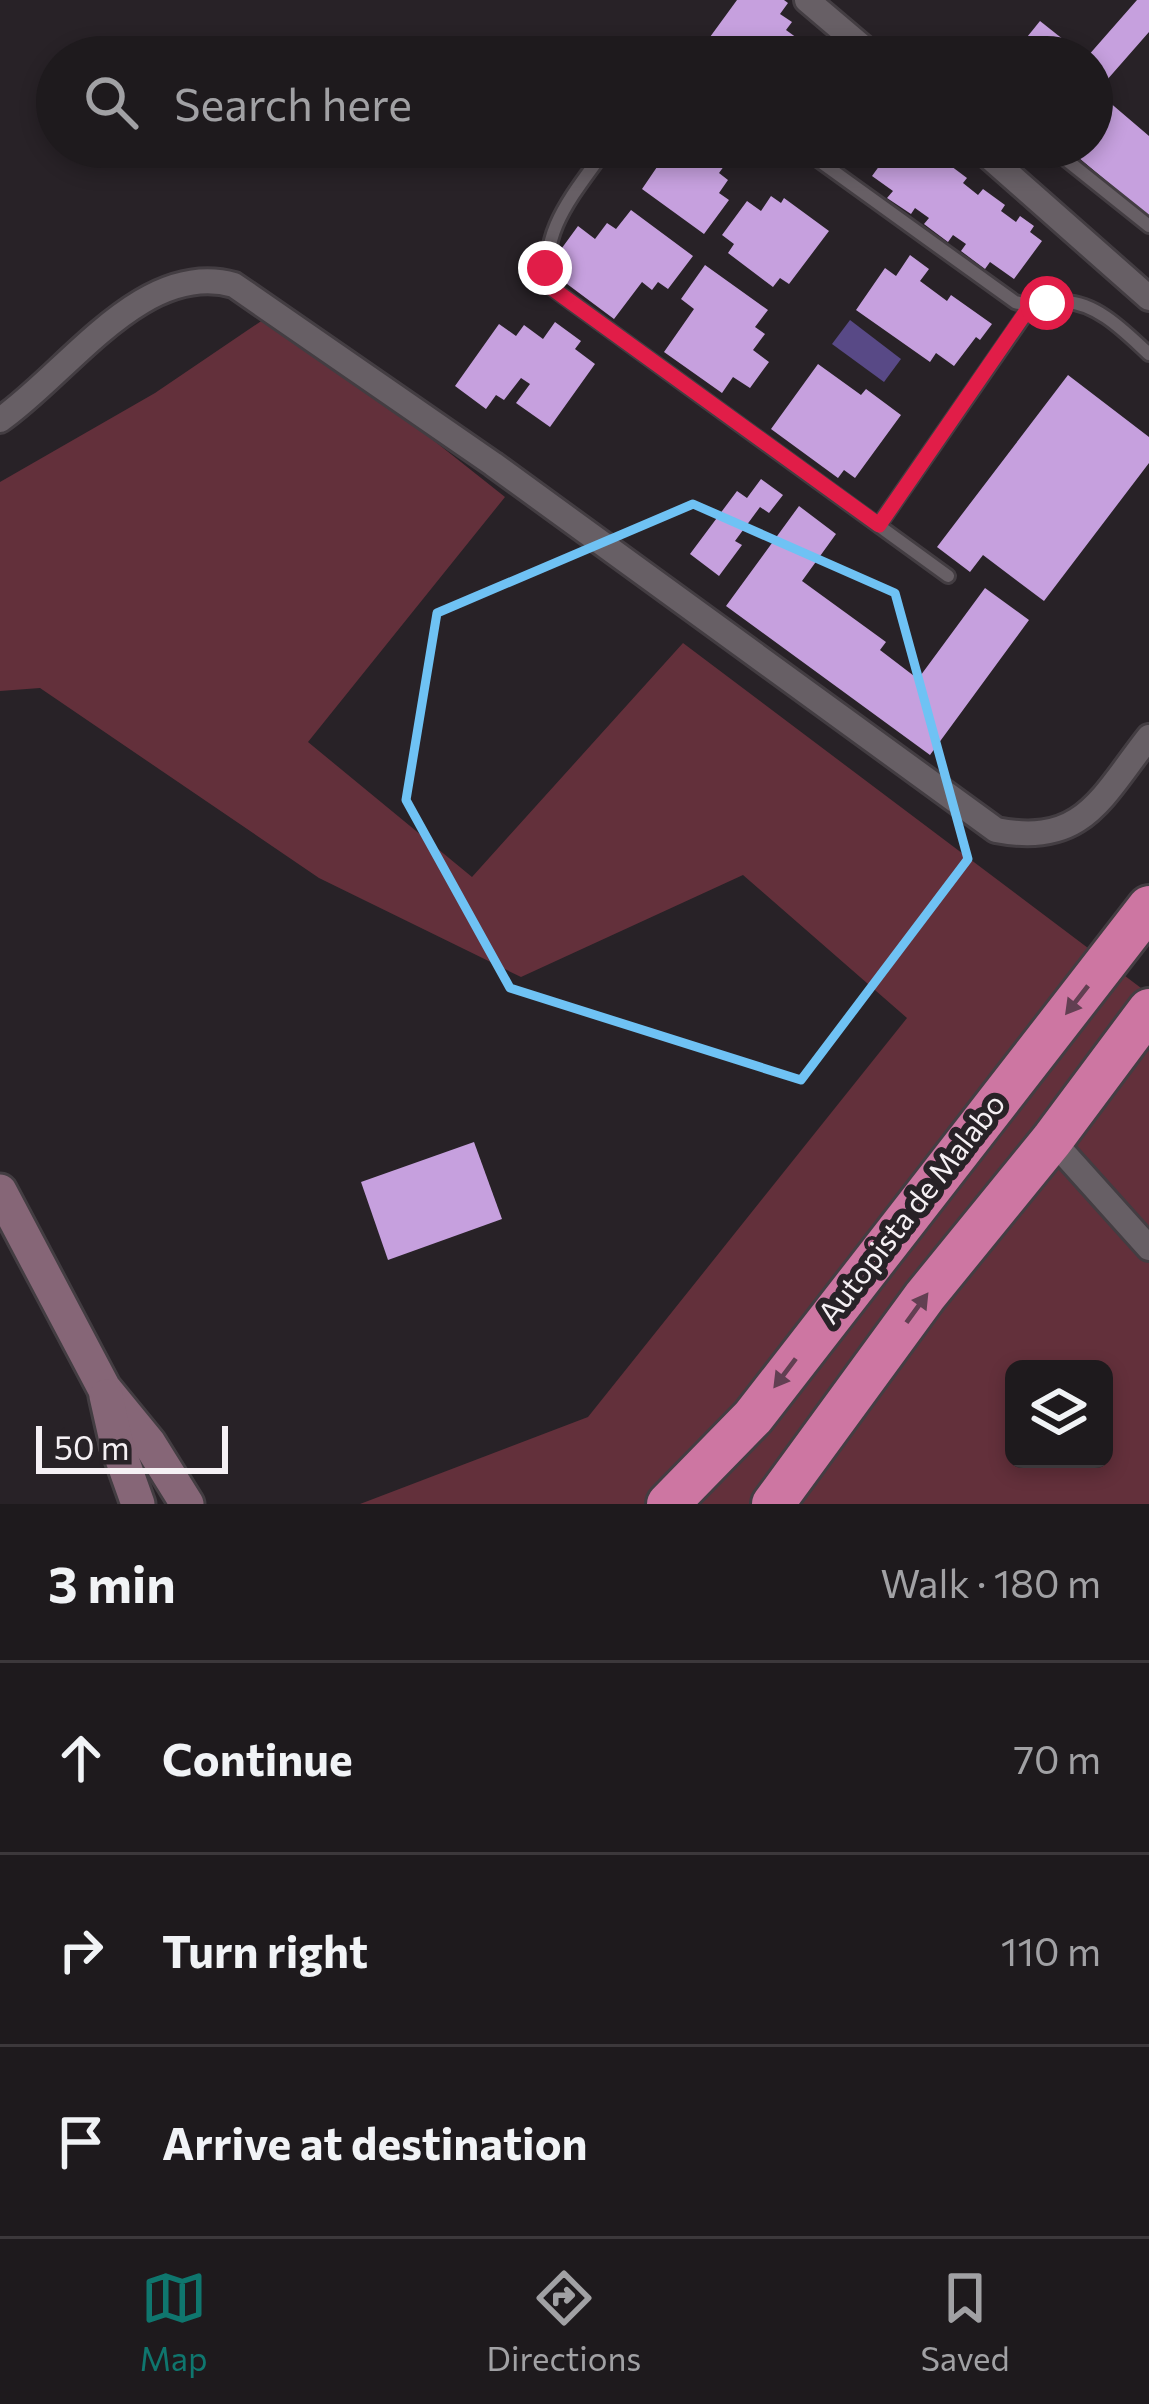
<!DOCTYPE html>
<html lang="en">
<head>
<meta charset="utf-8">
<style>
	:root { --surface:#1e1a1d; --page:#2b272a; --text:#f1f3f6; --muted:#a1a1a4; --line:#3c383b; --accent:#0f766e }
	body { margin:0; font-family:Commissioner,sans-serif; background:var(--page); color:var(--text) }
	.controls { position:absolute; right:36px; bottom:36px; display:grid; overflow:hidden; border-radius:18px; box-shadow:0 6px 18px #0003 }
	.controls button { width:108px; height:108px; display:grid; place-items:center; padding:0; border:0; border-bottom:3px solid var(--line); background:var(--surface); color:var(--text); font:60px sans-serif }
	.scale { position:absolute; left:36px; bottom:30px; width:192px; box-sizing:border-box; padding-left:12px; border:6px solid #f5f0f4; border-top:0; font-size:33px; line-height:42px; white-space:nowrap; color:#f5f0f4; -webkit-text-stroke:9px #282227; paint-order:stroke }
	.stop { position:absolute; width:36px; height:36px; margin:-27px; border:9px solid #e11d48; border-radius:50%; background:#fff }
	.stop.end { background:#e11d48; border-color:#fff; box-shadow:0 3px 12px #0008 }
	.list { margin:0; padding:0; list-style:none }
	h2 { display:flex; justify-content:space-between; align-items:center; height:156px; margin:0; padding:0 48px; font-size:51px }
	h2 small { font-size:39px; font-weight:400; color:var(--muted) }
	.list li { display:grid; grid-template-columns:78px 1fr auto; gap:36px; align-items:center; box-sizing:border-box; height:192px; padding:0 48px; border-top:3px solid var(--line) }
	.list b { display:block; font-size:45px; white-space:nowrap }
	.list em { font-size:39px; font-style:normal; color:var(--muted) }
	.icon { flex:none; width:66px; height:66px; fill:none; stroke:currentColor; stroke-width:2; stroke-linecap:round; stroke-linejoin:round }
	.map { position:relative; flex:none; width:1149px; height:1504px; overflow:hidden }
	.search { position:absolute; background:var(--surface); box-shadow:0 6px 18px #0003; left:36px; right:36px; top:36px; height:132px; display:flex; align-items:center; gap:30px; box-sizing:border-box; padding:0 42px; border-radius:66px; color:var(--muted); font-size:45px }
	.sheet { height:732px; background:var(--surface) }
	nav { display:flex; justify-content:space-around; align-items:center; box-sizing:border-box; height:168px; border-top:3px solid var(--line); background:var(--surface); font-size:33px; color:var(--muted) }
	nav a { display:grid; justify-items:center; gap:6px }
	nav .on { color:var(--accent) }
	.map>svg:first-child { display:block }
	.green { fill:#63303b; fill-rule:evenodd }
	.water { fill:#584986 }
	.building { fill:#c6a0de }
	.lines { fill:none; stroke-linecap:round; stroke-linejoin:round }
	.lane-casing { stroke:#433d42; stroke-width:18 }
	.street-casing { stroke:#433d42; stroke-width:30 }
	.secondary-casing { stroke:#433d42; stroke-width:39 }
	.highway-casing { stroke:#433d42; stroke-width:48 }
	.lane { stroke:#675f65; stroke-width:12 }
	.street { stroke:#675f65; stroke-width:24 }
	.secondary { stroke:#866677; stroke-width:33 }
	.highway { stroke:#cd76a2; stroke-width:42 }
	.oneway { fill:#623f52 }
	.route { stroke:#e11d48; stroke-width:15 }
	.marked { fill:none; stroke:#6fc2f4; stroke-width:9; stroke-linejoin:round }
	.labels { text-anchor:middle; stroke-width:12; stroke-linejoin:round; paint-order:stroke }
	.street-label { font-size:30px; fill:#f5f0f4; stroke:#282227 }
</style>
</head>
<body>
<div class="map">
<svg width="1149" height="1504" viewBox="0 0 1149 1504">
	<rect width="100%" height="100%" fill="#282227"/>
	<path class="green" d="M273,313l232,184 -197,245 164,135 211,-234 462,348 4,-3v516h-789l228,-87 319,-399 -164,-143 -222,102 -202,-99 -279,-190 -40,3v-209l155,-89zM1014,1369h90v90h-90z"/>
	<path class="water" d="M850,320l51,39 -17,23 -52,-38z"/>
	<g class="building">
		<path d="M737,0h47l4,3 -8,11 12,8 -6,8 33,24 -98,3 6,-8 -17,-12z"/>
		<path d="M1137,0h12v32l-57,65v-40h-5z"/>
		<path d="M1040,21l29,23 -10,13h-48z"/>
		<path d="M1108,101l41,35v81l-83,-70h26v-27z"/>
		<path d="M663,147h75l-19,26 9,7 -9,13 10,7 -25,34 -62,-45 15,-22 -5,-4z"/>
		<path d="M893,147h32l5,4 -4,5 17,12 4,-5 20,15 -4,5 15,12 5,-6 22,16 -4,6 15,11 4,-6 14,10 -4,6 12,9 -28,38 -24,-17 -5,7 -24,-18 5,-7 -13,-9 -5,7 -24,-18 5,-6 -14,-10 -4,6 -24,-16 6,-7 -21,-15z"/>
		<path d="M771,196l10,7 3,-5 45,33 -40,53 -9,-6 -7,9 -45,-34 6,-9 -12,-9 25,-34 14,10z"/>
		<path d="M631,210l62,46 -25,33 -10,-7 -6,8 -10,-8 -28,37 -59,-44 12,-16 -8,-7 19,-26 17,13 12,-16 9,6z"/>
		<path d="M910,255l19,14 -9,12 27,20 4,-6 41,29 -12,16 -4,-3 -22,29 -18,-13 -6,9 -74,-52 29,-42 11,8z"/>
		<path d="M705,265l63,45 -13,17 10,7 -12,16 16,12 -19,26 -17,-11 -11,16 -58,-41 30,-43 -13,-10z"/>
		<path d="M555,322l26,19 -6,8 20,15 -45,63 -34,-24 14,-19 -9,-6 -17,22 -8,-5 -10,14 -31,-23 44,-62 17,12 8,-11 19,14z"/>
		<path d="M818,364l43,31 5,-6 35,26 -46,63 -11,-8 -6,8 -67,-49z"/>
		<path d="M1068,375l81,62v26l-105,138 -61,-46 -13,17 -33,-25z"/>
		<path d="M761,479l22,16 -14,18 -9,-6 -25,34 7,4 -23,31 -29,-22 47,-63 10,7z"/>
		<path d="M799,506l37,28 -34,47 84,61 -6,8 38,29 67,-91 44,32 -99,135 -204,-149z"/>
		<path d="M474,1142l28,77 -114,41 -27,-78z"/>
	</g>
	<g class="lines">
		<g class="lane-casing">
			<g id="lane">
				<path d="M607,147c-29,42 -74,89 -54,142l395,287"/>
				<path d="M800,147l215,155c17,6 32,-1 50,0 33,1 61,31 84,52"/>
				<path d="M1064,158l85,68"/>
				<path d="M879,525l152,-219"/>
			</g>
		</g>
		<g class="street-casing">
			<g id="street">
				<path d="M807,0l67,57"/>
				<path d="M978,147l171,151"/>
				<path d="M0,420c67,-46 143,-161 234,-135l259,179 503,366c87,17 105,-32 153,-93"/>
				<path d="M1052,1140l97,108"/>
			</g>
		</g>
		<g class="secondary-casing">
			<g id="secondary">
				<path d="M0,1191l104,197 45,55 38,61"/>
				<path d="M106,1396l11,49 21,59"/>
			</g>
		</g>
		<g class="highway-casing">
			<g id="highway">
				<path d="M668,1504l85,-87 396,-510"/>
				<path d="M773,1504l152,-208 127,-156 97,-130"/>
			</g>
		</g>
		<use href="#lane" class="lane"/>
		<use href="#street" class="street"/>
		<use href="#secondary" class="secondary"/>
		<use href="#highway" class="highway"/>
	</g>
	<defs><path id="oneway-solid" d="M-6-.8H1V-3.2L6.5 0L1 3.2V.8H-6Z" transform="scale(3)"/></defs>
	<g class="oneway">
		<use href="#oneway-solid" transform="translate(1077 1000) rotate(128)"/>
		<use href="#oneway-solid" transform="translate(917 1308) rotate(-54)"/>
		<use href="#oneway-solid" transform="translate(785 1373) rotate(127)"/>
	</g>
	<g class="lines">
		<path class="route" d="M545,268l8,21 326,236 151,-219 17,-3"/>
	</g>
	<path class="marked" d="M693,504l202,89 73,266 -167,221 -291,-92 -104,-188 31,-187z"/>
	<g class="labels">
		<g class="street-label">
			<text transform="translate(912 1209) rotate(-52)" y="10">Autopista de Malabo</text>
		</g>
	</g>
</svg>
<div class="controls">
<button><svg class="icon" aria-label="layers" viewBox="0 0 24 24"><path d="M12 4l9 5-9 5-9-5zM3 14l9 5 9-5"/></svg></button>
</div>
<div class="scale">50 m</div>
<div class="stop" style="left:1047px;top:303px"></div>
<div class="stop end" style="left:545px;top:268px"></div>
<div class="search"><svg class="icon" aria-label="search" viewBox="0 0 24 24"><circle cx="10" cy="10" r="6"/><path d="M15 15l6 6"/></svg>Search here</div>
</div>
<section class="sheet">
<h2>3 min<small>Walk · 180 m</small></h2>
<ul class="list">
<li><svg class="icon" aria-label="ahead" viewBox="0 0 24 24"><path d="M12 20V5M6 11l6-6 6 6"/></svg><div><b>Continue</b></div><em>70 m</em></li>
<li><svg class="icon" aria-label="right" viewBox="0 0 24 24"><path d="M7 20v-9h11M14 6l5 5-5 5"/></svg><div><b>Turn right</b></div><em>110 m</em></li>
<li><svg class="icon" aria-label="arrive" viewBox="0 0 24 24"><path d="M6 21V4h12l-3 4 3 4H6"/></svg><div><b>Arrive at destination</b></div></li>
</ul>
</section>
<nav>
<a class="on"><svg class="icon" aria-label="map" viewBox="0 0 24 24"><path d="M3 6l6-2 6 2 6-2v14l-6 2-6-2-6 2zM9 4v14M15 6v14"/></svg>Map</a>
<a><svg class="icon" aria-label="directions" viewBox="0 0 24 24"><path d="M12 3l9 9-9 9-9-9zM9 14v-3h6M13 9l2 2-2 2"/></svg>Directions</a>
<a><svg class="icon" aria-label="saved" viewBox="0 0 24 24"><path d="M7 4h10v16l-5-4-5 4z"/></svg>Saved</a>
</nav>
</body>
</html>
